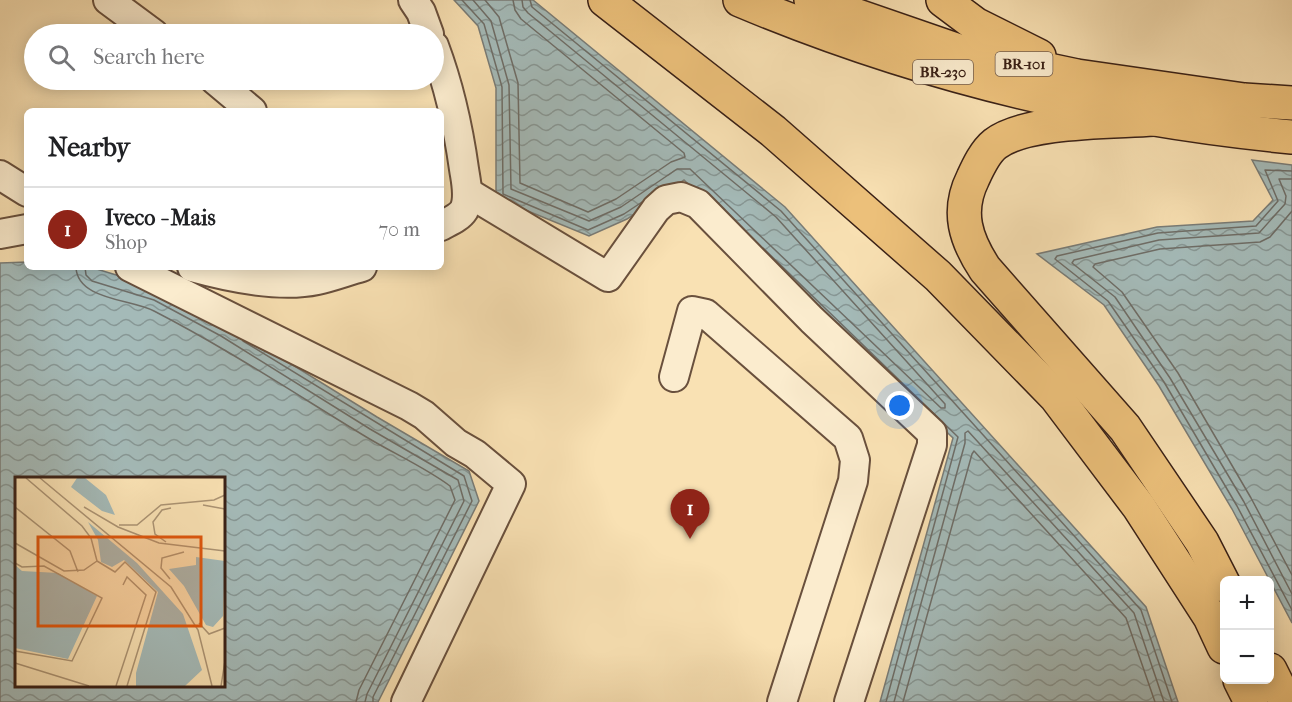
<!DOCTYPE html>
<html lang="en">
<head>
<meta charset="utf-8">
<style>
	:root { --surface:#fff; --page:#f6f6f6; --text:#202124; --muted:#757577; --line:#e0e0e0; --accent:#8f2418 }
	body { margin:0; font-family:"IM FELL French Canon",serif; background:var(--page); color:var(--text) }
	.controls { position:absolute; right:18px; bottom:18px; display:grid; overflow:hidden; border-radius:9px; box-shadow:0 3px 15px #0003 }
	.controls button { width:54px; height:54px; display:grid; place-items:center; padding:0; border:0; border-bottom:2px solid var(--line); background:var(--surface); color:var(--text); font:30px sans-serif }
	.you { position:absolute; left:900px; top:406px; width:21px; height:21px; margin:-15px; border:4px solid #fff; border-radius:50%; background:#1a73e8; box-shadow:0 0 0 9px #1a73e833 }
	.badge { display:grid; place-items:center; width:39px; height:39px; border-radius:50%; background:var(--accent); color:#fff; font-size:20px; font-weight:700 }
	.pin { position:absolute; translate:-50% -50px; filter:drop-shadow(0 2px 3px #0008) }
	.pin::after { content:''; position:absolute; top:32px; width:21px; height:18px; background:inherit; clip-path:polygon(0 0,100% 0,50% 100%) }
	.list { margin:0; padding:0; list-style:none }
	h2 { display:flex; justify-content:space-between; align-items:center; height:78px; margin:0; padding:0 24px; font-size:26px }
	h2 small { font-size:20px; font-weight:400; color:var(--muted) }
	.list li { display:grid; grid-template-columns:39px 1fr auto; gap:18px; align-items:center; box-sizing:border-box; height:84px; padding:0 24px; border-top:2px solid var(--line) }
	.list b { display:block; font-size:22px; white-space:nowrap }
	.list p { margin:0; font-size:20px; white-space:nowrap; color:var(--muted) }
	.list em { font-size:20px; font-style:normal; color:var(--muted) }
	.icon { flex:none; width:33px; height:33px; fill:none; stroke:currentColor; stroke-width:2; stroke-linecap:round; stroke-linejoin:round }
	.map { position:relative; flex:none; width:1292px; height:702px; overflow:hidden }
	.search { position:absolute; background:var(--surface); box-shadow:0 3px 15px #0003; left:24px; top:24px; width:420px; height:66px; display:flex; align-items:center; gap:15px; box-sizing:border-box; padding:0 21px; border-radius:33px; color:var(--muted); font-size:22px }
	.panel { position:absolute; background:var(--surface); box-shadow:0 3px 15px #0003; left:24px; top:108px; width:420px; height:162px; border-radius:9px }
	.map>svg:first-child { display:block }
	.water { fill:url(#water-waves); stroke:#797c77; stroke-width:1.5; fill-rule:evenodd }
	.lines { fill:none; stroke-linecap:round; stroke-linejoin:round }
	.shore { stroke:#6e6d67; stroke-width:1.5 }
	.minor-casing { stroke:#69503d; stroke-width:32 }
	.highway-casing { stroke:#392016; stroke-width:36 }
	.minor { stroke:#fbecce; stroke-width:28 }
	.highway { stroke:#ecc07a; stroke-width:33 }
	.labels { text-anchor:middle; stroke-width:5; stroke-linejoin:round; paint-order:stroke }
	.shield { fill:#fbecce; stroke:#735d4d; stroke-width:1.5 }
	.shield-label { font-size:15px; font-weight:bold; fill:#392016 }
	.inset-road { fill:none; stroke:#ac9474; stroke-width:1.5 }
	.view { fill:#df560c; fill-opacity:0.15; stroke:#df560c; stroke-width:3 }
	.inset-edge { fill:none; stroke:#392016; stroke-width:3 }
</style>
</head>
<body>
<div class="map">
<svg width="1292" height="702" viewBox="0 0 1292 702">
	<defs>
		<pattern id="water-waves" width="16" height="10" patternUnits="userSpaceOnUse" patternTransform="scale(1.5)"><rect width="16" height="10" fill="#a4bab8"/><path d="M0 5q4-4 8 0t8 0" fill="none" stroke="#879795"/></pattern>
	</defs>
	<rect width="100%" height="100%" fill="#f9e1b3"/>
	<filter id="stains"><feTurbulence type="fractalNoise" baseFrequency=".00333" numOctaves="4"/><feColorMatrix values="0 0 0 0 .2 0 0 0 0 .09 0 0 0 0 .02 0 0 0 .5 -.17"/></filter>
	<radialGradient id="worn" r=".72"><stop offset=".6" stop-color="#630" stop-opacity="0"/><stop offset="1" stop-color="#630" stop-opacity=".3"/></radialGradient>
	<g class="water">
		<path d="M454,0h79l252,207 361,400 32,95h-298l73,-264 -269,-258 -57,39 -38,17 -93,-38v-110l-18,-62z"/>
		<path d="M1252,160l40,5v458l-60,-114 -73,-123 -55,-81 -67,-51 120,-27 96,-6 20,-21z"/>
		<path d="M27,262v5h63l69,21 69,37 149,92 92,54 10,30 -101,201h-378v-439zM16,478h208v208h-208z"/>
	</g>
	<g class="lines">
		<g class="shore">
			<path d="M462,0l22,24 18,63 1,107 85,36 36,-16 18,-12"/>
			<path d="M473,0l18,21 18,64 2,104 78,32 32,-14 56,-38h13l251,239h4v-4l-169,-187 -248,-204 -5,-6 -1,-7"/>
			<path d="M485,0l14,17 19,66 2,100 68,29 28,-13 55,-37 14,-5 -1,-4 -163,-134 -6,-9 -2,-10"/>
			<path d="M530,0l2,7 249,204 360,399 31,92"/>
			<path d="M1292,171l-27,-1 13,31 -22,25 -98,7 -101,23 -2,3 53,42 56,81 73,124 55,104"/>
			<path d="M1292,179h-13l7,17 -1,8 -26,29 -100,7 -85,20 -2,3 43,34 55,81 74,124 48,92"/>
			<path d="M1292,211l-22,26 -10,5 -100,7 -65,15 -2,3 29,25 56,81 73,125 41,77"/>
			<path d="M763,248l195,189 -72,265"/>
			<path d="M76,267c1,33 55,32 78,44 72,37 140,82 209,124 29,18 60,31 87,51l5,14 -96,190 -3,12"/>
			<path d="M85,267l1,8 6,6 62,19 67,36 149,93 88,51 6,21 -97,193 -2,8"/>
			<path d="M243,341l221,135 8,25 -99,196v5"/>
			<path d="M894,702l71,-259v-10l3,-2 166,182 30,89"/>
			<path d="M903,702l69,-248 2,-3 152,167 29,84"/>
		</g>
		<g class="minor-casing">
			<g id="minor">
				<path d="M108,0l46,34"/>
				<path d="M413,0l8,12 8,22"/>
				<path d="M434,46c15,40 24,80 30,123 2,13 6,29 0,41 -5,8 -16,12 -23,16"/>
				<path d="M215,80l37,31"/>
				<path d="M0,175l27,17"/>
				<path d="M467,192l141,85 48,-68 10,-9 15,-3 17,7 114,116 120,113v12l-83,257"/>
				<path d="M0,234l27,-5"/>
				<path d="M130,267l279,139 15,9 32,28 19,11 36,30 -105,218"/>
				<path d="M192,267c36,10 88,21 125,13 15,-3 30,-9 45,-13"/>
				<path d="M674,377l18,-66 14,3 142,124 7,22 -2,21 -71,221"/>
			</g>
		</g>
		<g class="highway-casing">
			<g id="highway">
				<path d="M605,0l168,131 165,145 118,121 83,110 71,110 14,30"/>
				<path d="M740,0c176,74 363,119 552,137"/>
				<path d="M811,0l148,51 118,25 167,24 48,3"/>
				<path d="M943,0l32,24 64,32"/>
				<path d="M1153,119c-40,3 -127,1 -158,25 -10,8 -17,23 -22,34 -17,34 -7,62 12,91l140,159 77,114 22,43"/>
				<path d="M1270,670l16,32"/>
				<path d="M1240,680l11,22"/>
			</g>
		</g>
		<use href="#minor" class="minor"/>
		<use href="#highway" class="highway"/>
	</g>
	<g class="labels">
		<g class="shield">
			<rect x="995.5" y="52" width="57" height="24" rx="4.5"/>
			<rect x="913" y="60" width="60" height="24" rx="4.5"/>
		</g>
		<g class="shield-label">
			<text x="1024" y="69">BR-101</text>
			<text x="943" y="77">BR-230</text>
		</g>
	</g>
	<g transform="translate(15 477)">
		<rect width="210" height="210" fill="#f9e1b3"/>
		<path d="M62,1h8l21,17 9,20 -13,-4 -31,-24zM73,45l49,41 46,51 19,56 -17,16h-49v-13l22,-81 -34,-32 -12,7 -11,-5 -3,-22zM181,80l29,4 -2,55 -10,11 -7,-2 -22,-39 -15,-17 27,-4zM0,88l7,6 36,2 39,23 -29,63 -53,-11z" fill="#a4bab8"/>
		<path class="inset-road" d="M11,1l56,48 9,12 6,23M25,1l131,109 27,43 14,56M188,28l22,4M0,30l55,44 8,21M69,30l34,20 41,16 66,8M104,48h18l24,-20 53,-5 11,-5M151,65l-11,-8 -2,-12 9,-12 9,-2M0,66l49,28 20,-1 13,-9M82,84l18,11 10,-10 31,30 -29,94M0,86l7,4 22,-1 58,32 -30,63 -57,-10M155,102l-9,-11 1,-10 22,-6M184,146l10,11 16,-6M0,186l74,23M101,209l30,-91 -19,-18 -4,8M206,209l4,-25"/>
		<path class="view" d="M23,60h163v89h-163z"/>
		<rect width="210" height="210" class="inset-edge"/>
	</g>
	<rect width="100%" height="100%" filter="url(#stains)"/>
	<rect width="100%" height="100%" fill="url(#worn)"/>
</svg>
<div class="controls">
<button>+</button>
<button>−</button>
</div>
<div class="you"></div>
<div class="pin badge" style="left:690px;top:539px">1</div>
<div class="search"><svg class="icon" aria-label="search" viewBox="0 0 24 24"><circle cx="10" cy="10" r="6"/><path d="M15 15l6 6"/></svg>Search here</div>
<section class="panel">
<h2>Nearby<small></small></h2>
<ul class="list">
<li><span class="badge">1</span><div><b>Iveco - Mais</b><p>Shop</p></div><em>70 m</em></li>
</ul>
</section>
</div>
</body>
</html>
